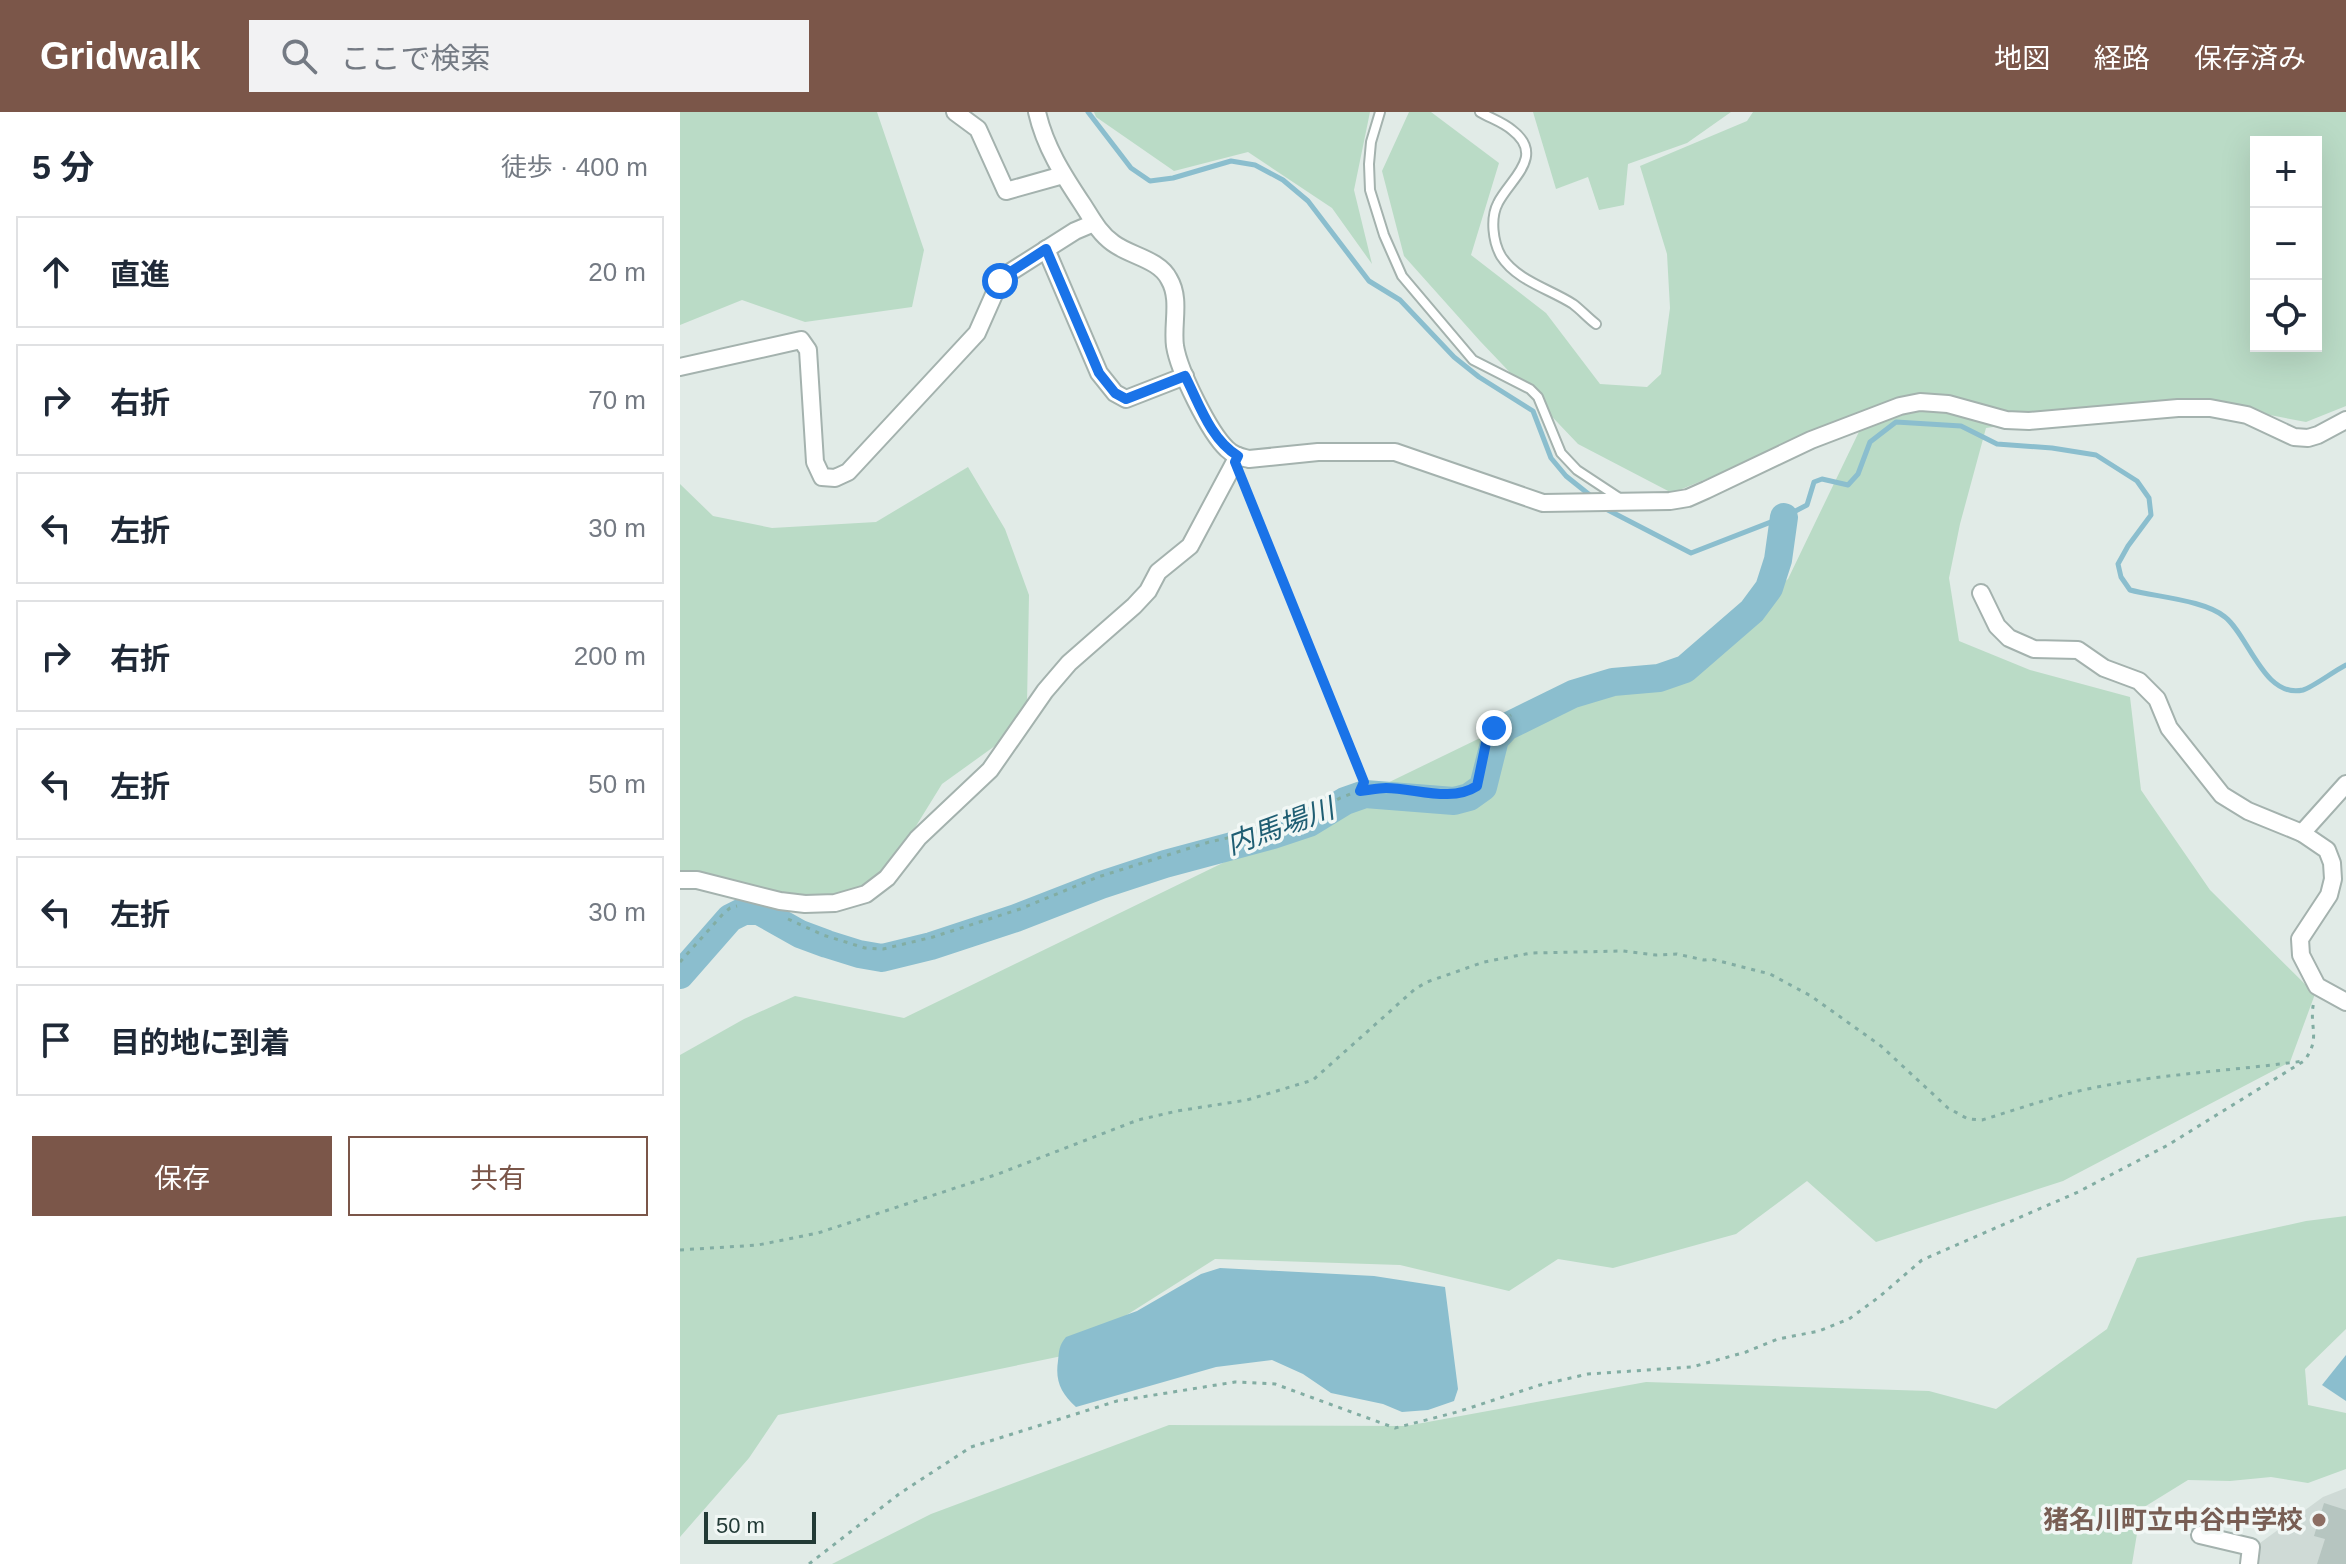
<!DOCTYPE html>
<html lang="ja">
<head>
<meta charset="utf-8">
<style>
	:root { --surface:#fff; --page:#f2f2f3; --text:#1f2937; --muted:#747a83; --line:#e0e1e3; --accent:#7b5649 }
	body { margin:0; font-family:Arial,"Noto Sans JP",sans-serif; background:var(--page); color:var(--text) }
	.controls { position:absolute; right:24px; top:24px; display:grid; overflow:hidden; border-radius:0px; box-shadow:0 8px 32px #0002 }
	.controls button { width:72px; height:72px; display:grid; place-items:center; padding:0; border:0; border-bottom:2px solid var(--line); background:var(--surface); color:var(--text); font:40px sans-serif }
	.scale { position:absolute; left:24px; bottom:20px; width:112px; box-sizing:border-box; padding-left:8px; border:4px solid #223a36; border-top:0; font-size:22px; line-height:28px; white-space:nowrap; color:#223a36; -webkit-text-stroke:6px #f1f7f5; paint-order:stroke }
	.stop { position:absolute; width:24px; height:24px; margin:-18px; border:6px solid #1a73e8; border-radius:50%; background:#fff }
	.stop.end { background:#1a73e8; border-color:#fff; box-shadow:0 2px 8px #0008 }
	.list { margin:0; padding:0; list-style:none }
	h2 { display:flex; justify-content:space-between; align-items:center; height:104px; margin:0; padding:0 32px; font-size:34px }
	h2 small { font-size:26px; font-weight:400; color:var(--muted) }
	.list li { display:grid; grid-template-columns:52px 1fr auto; gap:24px; align-items:center; box-sizing:border-box; height:112px; margin:0 16px 16px; padding:0 16px; border:2px solid var(--line); border-radius:0px }
	.list b { display:block; font-size:30px; white-space:nowrap }
	.list em { font-size:26px; font-style:normal; color:var(--muted) }
	.actions { display:flex; gap:16px; padding:24px 32px }
	.actions a { flex:1; padding:18px 0; border:2px solid var(--accent); border-radius:0px; text-align:center; font-size:28px; color:var(--accent) }
	.actions .main { background:var(--accent); color:#fff }
	.icon { flex:none; width:44px; height:44px; fill:none; stroke:currentColor; stroke-width:2; stroke-linecap:round; stroke-linejoin:round }
	.map { position:relative; flex:none; width:1666px; height:1452px; overflow:hidden }
	header { display:flex; align-items:center; gap:48px; box-sizing:border-box; height:112px; padding:0 40px; background:var(--accent); color:#fff }
	header strong { font-size:38px }
	nav { display:flex; gap:44px; margin-inline-start:auto; font-size:28px }
	.search { width:560px; height:72px; background:var(--page); display:flex; align-items:center; gap:20px; box-sizing:border-box; padding:0 28px; border-radius:0px; color:var(--muted); font-size:30px }
	main { display:flex }
	aside { flex:1; background:var(--surface) }
	.map>svg:first-child { display:block }
	.built { fill:#cfdad6 }
	.green { fill:#badbc6; fill-rule:evenodd }
	.water { fill:#8bbece }
	.lines { fill:none; stroke-linecap:round; stroke-linejoin:round }
	.stream { stroke:#8bbece; stroke-width:5 }
	.river { stroke:#8bbece; stroke-width:28 }
	.building { fill:#b6c5c0 }
	.lane-casing { stroke:#a4b2ae; stroke-width:12 }
	.street-casing { stroke:#a4b2ae; stroke-width:20 }
	.path { stroke:#82ada3; stroke-width:3; stroke-dasharray:4 6; stroke-linecap:butt }
	.lane { stroke:#fff; stroke-width:8 }
	.street { stroke:#fff; stroke-width:16 }
	.route { stroke:#1a73e8; stroke-width:10 }
	.education-dot { fill:#8d6e63; stroke:#f1f7f5; stroke-width:3 }
	.labels { text-anchor:middle; stroke-width:7; stroke-linejoin:round; paint-order:stroke }
	.education-label { font-size:26px; font-weight:bold; fill:#785e54; stroke:#f1f7f5; text-anchor:end }
	.water-label { font-size:28px; font-style:italic; fill:#1f5e73; stroke:#f1f7f5 }
</style>
</head>
<body>
<header>
<strong>Gridwalk</strong>
<div class="search"><svg class="icon" aria-label="search" viewBox="0 0 24 24"><circle cx="10" cy="10" r="6"/><path d="M15 15l6 6"/></svg>ここで検索</div>
<nav><a>地図</a><a>経路</a><a>保存済み</a></nav>
</header>
<main>
<aside>
<h2>5 分<small>徒歩 · 400 m</small></h2>
<ul class="list">
<li><svg class="icon" aria-label="ahead" viewBox="0 0 24 24"><path d="M12 20V5M6 11l6-6 6 6"/></svg><div><b>直進</b></div><em>20 m</em></li>
<li><svg class="icon" aria-label="right" viewBox="0 0 24 24"><path d="M7 20v-9h11M14 6l5 5-5 5"/></svg><div><b>右折</b></div><em>70 m</em></li>
<li><svg class="icon" aria-label="left" viewBox="0 0 24 24"><path d="M17 20v-9H6M10 6l-5 5 5 5"/></svg><div><b>左折</b></div><em>30 m</em></li>
<li><svg class="icon" aria-label="right" viewBox="0 0 24 24"><path d="M7 20v-9h11M14 6l5 5-5 5"/></svg><div><b>右折</b></div><em>200 m</em></li>
<li><svg class="icon" aria-label="left" viewBox="0 0 24 24"><path d="M17 20v-9H6M10 6l-5 5 5 5"/></svg><div><b>左折</b></div><em>50 m</em></li>
<li><svg class="icon" aria-label="left" viewBox="0 0 24 24"><path d="M17 20v-9H6M10 6l-5 5 5 5"/></svg><div><b>左折</b></div><em>30 m</em></li>
<li><svg class="icon" aria-label="arrive" viewBox="0 0 24 24"><path d="M6 21V4h12l-3 4 3 4H6"/></svg><div><b>目的地に到着</b></div></li>
</ul>
<div class="actions"><a class="main">保存</a><a>共有</a></div>
</aside>
<div class="map">
<svg width="1666" height="1452" viewBox="0 0 1666 1452">
	<rect width="100%" height="100%" fill="#e1ebe7"/>
	<path class="built" d="M1666,1376v76h-92l6,-21 63,-46z"/>
	<g class="green">
		<path d="M0,0h197l47,138 -12,57 -107,15 -63,-22 -62,25z"/>
		<path d="M414,0h276l-16,78 18,74 -40,-56 -84,-56 -74,19 -78,-54z"/>
		<path d="M729,0h22l68,51 -28,92 75,58 54,71 47,3 14,-13 9,-66 -3,-54 -27,-88 107,-45 6,-9h593v294l-40,16 -83,-16 -125,6 -112,16 -26,96 -11,54 10,63 71,29 100,27 11,93 69,100 105,104 -25,68 -227,119 -187,61 -69,-61 -71,53 -123,34 -55,-9 -49,32 -109,-26 -185,-6 -153,97 -284,59 -29,43 -69,79v-482l64,-36 51,-23 109,22 648,-315 90,-20 42,-21 104,-83 80,-166 -196,80 -94,-49 -98,-103 -76,-85 -22,-85zM1576,30h60v204h-60z"/>
		<path d="M853,0h198l-44,31 -59,21 -4,41 -25,5 -11,-33 -32,12z"/>
		<path d="M288,355l37,62 24,66 -2,109 -28,39 -57,41 -55,89 -48,27 -66,-6 -48,-16 -45,-6v-388l33,32 59,12 104,-6z"/>
		<path d="M1666,1104v113l-41,40 3,36 38,8v56l-38,14 -37,-6 -41,4 -42,-1 -47,29 -9,55h-1300l99,-50 238,-89 237,1 240,-44 283,9 67,18 111,-80 30,-71 169,-37z"/>
	</g>
	<g class="water">
		<path d="M540,1156l154,8 71,11 13,102 -4,12 -26,9 -26,2 -19,-8 -52,-11 -28,-19 -31,-14 -56,7 -140,40c-15,-14 -21,-26 -18,-46 1,-10 1,-16 8,-24l71,-26 64,-37z"/>
		<path d="M1666,1243v46l-24,-16z"/>
	</g>
	<g class="lines">
		<g class="stream">
			<path d="M408,0l43,56 19,13 23,-3 58,-17 24,4 28,15 25,21 61,80 31,19 54,57 25,20 54,34 18,47 15,18 25,20"/>
			<path d="M924,396l87,45 93,-36 23,-12 7,-23 8,-3 26,6 10,-11 12,-32 26,-20 65,4 36,18 55,4 44,7 41,26 12,17 2,17 -23,31 -10,18 3,13 9,13c26,7 75,10 95,27 24,19 39,82 78,73 10,-3 31,-19 43,-25"/>
		</g>
		<path class="river" d="M0,863l50,-57 14,-7h15l41,23 27,10 32,10 23,4 49,-12 85,-28 85,-33 64,-21 108,-29 36,-12 36,-22 20,-7 89,7 15,-4 14,-10 12,-48 11,-12 67,-33 40,-12 46,-4 26,-9 67,-58 17,-23 9,-28 6,-43"/>
	</g>
	<path class="building" d="M1644,1391l22,7v54h-29l8,-25 -11,-3z"/>
	<g class="lines">
		<g class="lane-casing">
			<g id="lane">
				<path d="M700,0l-9,30 -2,22 1,26 14,45 18,41 71,84 57,29 8,8 23,56 16,17 44,29"/>
				<path d="M800,0c10,6 23,10 32,18 34,26 -2,49 -14,73 -8,15 -5,39 3,53 16,25 49,33 72,48 8,6 15,14 23,20"/>
			</g>
		</g>
		<g class="street-casing">
			<g id="street">
				<path d="M275,0l23,17 28,62 57,-16"/>
				<path d="M357,0c8,35 26,63 46,93 9,14 16,28 30,38 17,13 46,16 56,36 12,20 3,45 6,67 4,25 34,86 52,103 7,7 14,8 22,10l69,-7h77l148,51 127,-2 18,-3 18,-8 105,-50 89,-34 20,-4 28,2 58,16 23,1 149,-13h32l37,7 47,22 14,1 10,-3 28,-15"/>
				<path d="M366,137l53,124 16,20 11,6 59,-23"/>
				<path d="M0,255l121,-27 7,10 7,112 7,15 13,1 13,-6 129,-139 23,-52 12,-10 63,-40 19,-8"/>
				<path d="M1301,481l16,33 12,12 25,11 44,1 26,18 35,13 18,18 12,29 53,67 26,16 54,22 25,17 5,13 1,16 -4,16 -29,44 1,16 16,31 29,16"/>
				<path d="M1622,721l44,-49"/>
				<path d="M0,768h17l83,21 25,3 30,-1 31,-9 21,-16 31,-40 72,-68 55,-79 24,-28 65,-57 14,-15 10,-19 32,-26 48,-90"/>
				<path d="M1520,1423l51,12 -2,17"/>
			</g>
		</g>
		<g class="path">
			<path d="M680,679c15,-2 29,-3 44,-2 17,2 39,8 56,5 29,-7 17,-30 26,-51 5,-12 14,-20 25,-28"/>
			<path d="M108,807l35,16 42,13 18,1 50,-12 87,-28 78,-32 111,-35 65,-14 32,-11 34,-19 21,-8 3,-8 -122,-302"/>
			<path d="M0,850l43,-48 7,-6 7,-2"/>
			<path d="M0,1138l78,-5 60,-12 180,-59 140,-54 39,-9 70,-11 66,-20 102,-91 12,-7 57,-20 47,-9 92,-2 33,4 21,-1 27,6 7,-1 59,15 41,22 70,50 67,62 20,11 14,1c33,-10 67,-22 101,-30 72,-16 148,-19 221,-29"/>
			<path d="M129,1452l90,-70 72,-47 146,-46 118,-19 40,2 120,44 62,-16 83,-27 48,-11 104,-7 54,-15 32,-13 41,-8 30,-12 30,-22 43,-37 156,-68 90,-47 136,-84c18,-24 4,-34 10,-60"/>
		</g>
		<use href="#lane" class="lane"/>
		<use href="#street" class="street"/>
	</g>
	<g class="lines">
		<path class="route" d="M320,169l12,-10 34,-22 53,124 16,20 11,6 59,-23c14,27 25,63 53,80l-3,6 129,320 -4,9c9,-1 18,-3 26,-3 29,0 65,15 91,-2l9,-43 8,-15"/>
	</g>
	<circle class="education-dot" cx="1639" cy="1408" r="8"/>
	<g class="labels">
		<g class="education-label">
			<text x="1623" y="1417">猪名川町立中谷中学校</text>
		</g>
		<g class="water-label">
			<text transform="translate(600 714) rotate(-20)" y="10">内馬場川</text>
		</g>
	</g>
</svg>
<div class="controls">
<button>+</button>
<button>−</button>
<button><svg class="icon" aria-label="locate" viewBox="0 0 24 24"><circle cx="12" cy="12" r="6"/><path d="M12 2v4M12 18v4M2 12h4M18 12h4"/></svg></button>
</div>
<div class="scale">50 m</div>
<div class="stop" style="left:320px;top:169px"></div>
<div class="stop end" style="left:814px;top:616px"></div>
</div>
</main>
</body>
</html>
